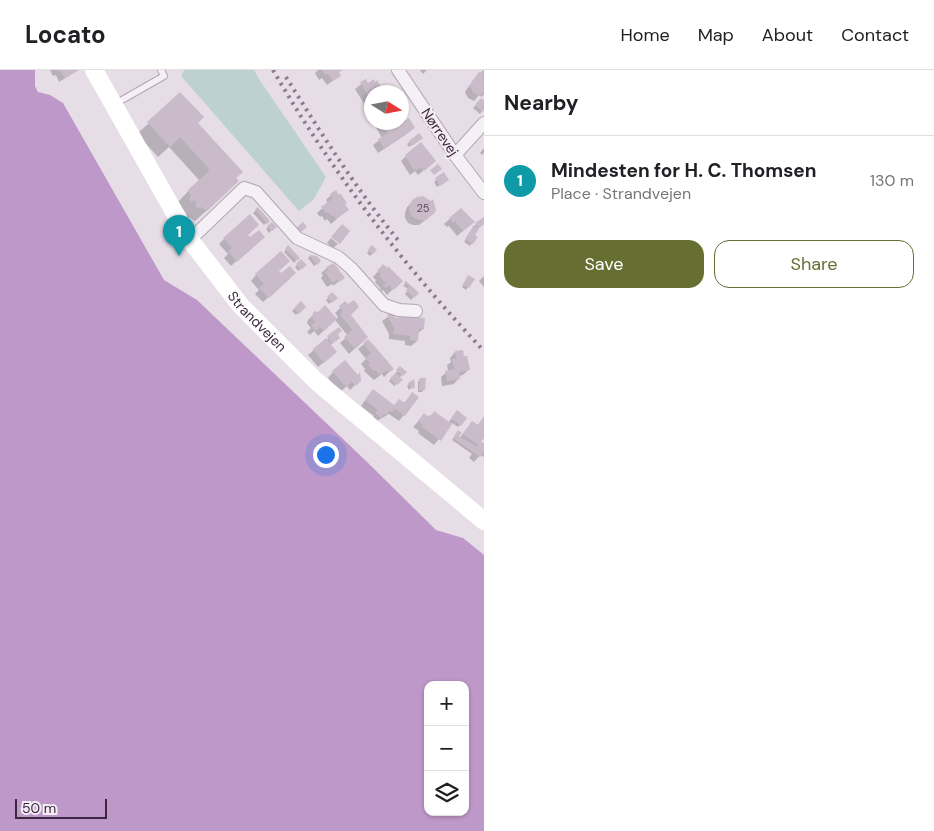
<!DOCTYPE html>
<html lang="en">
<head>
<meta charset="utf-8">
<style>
	:root { --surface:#fff; --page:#f6f6f6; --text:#202124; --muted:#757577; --line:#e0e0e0; --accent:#666f31 }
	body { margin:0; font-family:"DM Sans",sans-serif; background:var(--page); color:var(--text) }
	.controls { position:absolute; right:15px; bottom:15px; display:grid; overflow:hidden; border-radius:10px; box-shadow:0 1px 4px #0004 }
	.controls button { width:45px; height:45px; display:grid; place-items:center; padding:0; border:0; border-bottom:1px solid var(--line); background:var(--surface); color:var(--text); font:25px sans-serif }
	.compass { position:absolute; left:364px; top:15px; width:45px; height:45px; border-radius:50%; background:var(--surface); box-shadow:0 1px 4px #0004; rotate:101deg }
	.scale { position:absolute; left:15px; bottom:12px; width:92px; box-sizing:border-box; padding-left:5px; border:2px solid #3c273e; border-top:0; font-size:14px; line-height:18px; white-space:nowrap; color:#3c273e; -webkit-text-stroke:4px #f4edf5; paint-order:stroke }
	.you { position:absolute; left:325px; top:384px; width:18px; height:18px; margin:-12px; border:4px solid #fff; border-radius:50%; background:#1a73e8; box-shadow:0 0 0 8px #1a73e833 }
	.badge { display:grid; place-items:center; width:32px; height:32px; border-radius:50%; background:var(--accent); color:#fff; font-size:16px; font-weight:700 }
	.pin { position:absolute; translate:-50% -41px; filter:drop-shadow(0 1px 2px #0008) }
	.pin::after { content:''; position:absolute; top:26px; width:18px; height:15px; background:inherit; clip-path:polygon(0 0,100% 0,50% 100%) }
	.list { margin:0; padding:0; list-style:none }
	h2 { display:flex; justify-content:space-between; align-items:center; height:65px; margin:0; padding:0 20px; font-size:21px }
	h2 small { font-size:16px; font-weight:400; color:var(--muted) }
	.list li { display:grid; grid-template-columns:32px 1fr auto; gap:15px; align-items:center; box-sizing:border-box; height:90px; padding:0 20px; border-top:1px solid var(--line) }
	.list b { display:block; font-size:19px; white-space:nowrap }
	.list p { margin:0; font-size:16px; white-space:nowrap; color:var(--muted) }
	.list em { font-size:16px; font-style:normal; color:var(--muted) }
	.actions { display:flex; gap:10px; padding:15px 20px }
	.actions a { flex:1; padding:11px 0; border:1px solid var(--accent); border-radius:15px; text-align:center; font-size:18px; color:var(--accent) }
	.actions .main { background:var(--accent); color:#fff }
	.icon { flex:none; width:28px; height:28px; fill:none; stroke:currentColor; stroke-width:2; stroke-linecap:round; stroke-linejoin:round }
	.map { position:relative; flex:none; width:484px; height:761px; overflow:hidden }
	header { display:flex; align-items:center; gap:30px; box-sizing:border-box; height:70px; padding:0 25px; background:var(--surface); border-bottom:1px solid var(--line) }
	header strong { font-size:24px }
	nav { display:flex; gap:28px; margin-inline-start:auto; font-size:18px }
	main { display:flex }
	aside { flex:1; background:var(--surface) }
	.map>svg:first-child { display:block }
	.green { fill:#bed1d1 }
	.water { fill:#be98c8; fill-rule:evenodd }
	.shadow { fill:#0003 }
	.building { fill:#c9bbca }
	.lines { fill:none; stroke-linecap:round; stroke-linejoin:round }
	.lane-casing { stroke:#b3a6b4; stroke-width:8 }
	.street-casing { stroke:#b3a6b4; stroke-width:14 }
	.lane { stroke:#f5f0f6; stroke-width:6 }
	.street { stroke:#f5f0f6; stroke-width:12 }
	.secondary { stroke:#fff; stroke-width:18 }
	.rail { stroke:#8e7791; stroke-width:4; stroke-dasharray:2.5 5; stroke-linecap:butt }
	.labels { text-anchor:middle; stroke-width:4; stroke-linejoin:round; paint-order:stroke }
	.number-label { font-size:11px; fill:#5f4c61 }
	.street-label { font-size:14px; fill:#3c273e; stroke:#f4edf5 }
</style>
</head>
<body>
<header>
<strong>Locato</strong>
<nav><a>Home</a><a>Map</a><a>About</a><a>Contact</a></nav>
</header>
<main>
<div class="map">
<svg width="484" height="761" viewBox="0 0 484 761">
	<rect width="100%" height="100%" fill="#e6dde7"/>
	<path class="green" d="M184,0h70l7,12 65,95 -12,22 -15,12 -118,-135z"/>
	<path class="water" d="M0,0h35v16l3,6 12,3 13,8 101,177 33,20 168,160 71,70 27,8 21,17v276h-484zM428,615h37v127h-37z"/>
	<g class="shadow">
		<path d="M50,0h28l-19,12 -3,-7 -3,1z"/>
		<path d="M318,0h23l-3,3 1,3 -12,9 -5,-7 -3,2 -4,-7z"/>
		<path d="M420,0h7l-4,4z"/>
		<path d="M484,0v24l-2,3 -3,-2 -5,6 -6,-3 -3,-6 9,-13z"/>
		<path d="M365,11l2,4 10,-3 6,10h-11v11l-6,4 -11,-18z"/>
		<path d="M180,24l17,29 38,55 -8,14 -32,29 -6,-4 -2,2 -2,-2 2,-2 -9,-13 21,-22 -30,-33 -11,10 -21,-23z"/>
		<path d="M481,30l3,2v7l-4,5 -7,-6z"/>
		<path d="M373,52h26l2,2 13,4 -6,5 -30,20 -5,-8 9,-7z"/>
		<path d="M419,65v5l-10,7 -2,-3z"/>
		<path d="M484,78v5l-2,2 -2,-2z"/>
		<path d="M406,86l23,10 -11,9 -3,-4 -5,4 -9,-14z"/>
		<path d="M444,104l1,8 -8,5 -3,-5z"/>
		<path d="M331,125l13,10 3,5 -16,14 -4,-5 -2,2 -3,-5 -2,1 -3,-4 11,-10 -2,-3z"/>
		<path d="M413,131l20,13 -14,11h-6l-5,-2 -3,-5v-5l2,-6z"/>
		<path d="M258,138l10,13 -4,4 -11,-12z"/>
		<path d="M461,139l7,18 -11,9 -8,-10 -2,1 -3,-3z"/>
		<path d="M484,149v5l-7,5 -4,7 3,1 -6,9 -6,-4 10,-16z"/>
		<path d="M272,153l3,4 -6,6 -3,-4z"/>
		<path d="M247,165l11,7 -27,24 -7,-8 4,-4 -9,-10 5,-5z"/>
		<path d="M331,168l7,6 -5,4 -6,-5z"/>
		<path d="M288,177l10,11 -4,5 -10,-11z"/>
		<path d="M372,177l4,3 -6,6 -3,-3z"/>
		<path d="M310,186l6,1 4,4 -6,5 -6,-8z"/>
		<path d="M301,191l4,4 -7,6 -3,-4z"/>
		<path d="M383,196l18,15 -14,14 -4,-5 -3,3 -2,-2 3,-2 -6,-7 1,-2 -3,-3z"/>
		<path d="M327,198l16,10 -10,8 -1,-2 -5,3 -6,-9 2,-3 -2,-2z"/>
		<path d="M278,201l11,8 -26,23 -8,-8 4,-4 -8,-9 5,-6z"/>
		<path d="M484,206v11l-5,-6z"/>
		<path d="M466,209l2,8 -2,3 -4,-3z"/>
		<path d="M406,213l11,10 -6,7 -6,-6 4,-5 -6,-3z"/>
		<path d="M332,224l4,4 -7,6 -3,-4z"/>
		<path d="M301,233l4,4 -9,8 -4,-4z"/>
		<path d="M345,233l4,12 18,22 -18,17 -9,-11 8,-7 -13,-16 -17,16 -4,-5 -4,4 -3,-3 4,-4 -4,-5 1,-3 6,-6 22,5 2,-2 -3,-4z"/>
		<path d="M392,244l3,5 28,10 -6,5v7l-6,5 -6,-1v-4l-16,-2v-5l-7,-13z"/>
		<path d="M339,259l-3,11 -6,5v12l-12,10 -10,-12z"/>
		<path d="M368,271l24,28 -8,8 -2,-3 -8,6 -10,-9 1,-2 -4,-5 5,-5 -8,-10z"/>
		<path d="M455,282l13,18 -5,5 -4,1v2l-5,6 -12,2 -1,-9 7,-6 -1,-6 4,-3 -1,-4z"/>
		<path d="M400,298l5,4 -6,6 2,2 -7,6 -5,-5z"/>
		<path d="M333,302l27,8 -10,10 -3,-4 -7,6 -12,-14z"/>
		<path d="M420,309l4,10 -2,3h-4v-10z"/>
		<path d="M409,314l4,2 -4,4 -2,-4z"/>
		<path d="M412,324l-8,21 -5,6 -10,-7 -14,8 -4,-3 3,-3 -13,-10 7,-10 26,10 10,-3z"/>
		<path d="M434,343l14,10 7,-9 5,11 -2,2 -6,-4 -18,22 -16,-12 1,-2 -6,-4 11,-12 3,2 3,-1z"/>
		<path d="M484,348v18l-4,6 4,3v12l-4,-2 -6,7 -5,-4 3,-4 -20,-14 4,-6 4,4 7,-10 10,-2z"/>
	</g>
	<g class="building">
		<path d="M58,0h21l-14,8 -4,-7 -2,1z"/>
		<path d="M322,0h21l-4,2 2,4 -8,5 -5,-7 -3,1z"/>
		<path d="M483,0l1,21 -4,5 -7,-3 -1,-4 -3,-3 10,-14 1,1z"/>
		<path d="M366,9l2,4 6,-4 1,3 2,-2 7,12h-12v11l-12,-21z"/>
		<path d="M180,22l24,25 -6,6 45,49 -7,6 3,3 -32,30 -6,-4 -3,2 -3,-4 2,-2 -3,-3 -2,2 -3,-3 2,-2 -3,-7 20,-18 1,-3 -29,-32 -10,10 -23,-25z"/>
		<path d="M402,26l4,8 -4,3z"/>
		<path d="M481,28l3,2 -1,12 -8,-7z"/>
		<path d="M409,48l6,10 -31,20 -6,-9 10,-6 -7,-11 20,1z"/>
		<path d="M419,63l4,5 -11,8 -3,-5z"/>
		<path d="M421,72l15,19 -12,10 -3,-4 -5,3 -3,-1 -8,-14z"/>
		<path d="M438,94l4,5 -8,6 -4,-5z"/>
		<path d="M444,102l5,8 -9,6 -5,-8z"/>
		<path d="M336,120l3,5 1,-2 7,10 -2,1 4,6 -13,9 -3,-4 -2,1 -3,-4 -2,1 -5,-6 12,-9 -3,-4z"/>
		<path d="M423,126l8,5 2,-2 3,11 -2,4h-1l-7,6h-7l-5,-2 -4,-5 -1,-6 3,-7 5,-3z"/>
		<path d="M258,137l12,14 -3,3 -12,-15z"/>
		<path d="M461,138l14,14 -12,9 -8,-10 -2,2 -4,-5z"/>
		<path d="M250,144l9,11 -11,10 2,2 9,-7 6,7 -28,25 -9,-11 4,-3 -9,-10z"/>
		<path d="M484,147v7l-5,4 -4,-5z"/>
		<path d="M272,152l5,5 -5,4 -5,-5z"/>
		<path d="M303,152l4,5 -6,5 -5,-4z"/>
		<path d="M342,154l8,7 -10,13 -9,-7z"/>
		<path d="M474,155l5,4 -4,6 3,2 -5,7 -8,-5z"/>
		<path d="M288,175l12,13 -3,3 -12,-12z"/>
		<path d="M372,175l5,5 -4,4 -5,-4z"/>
		<path d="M281,181l9,10 -11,10 2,2 9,-7 6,7 -27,25 -10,-10 5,-4 -9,-10z"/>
		<path d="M309,185l8,1 4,5 -4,4z"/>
		<path d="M301,189l6,6 -6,5 -5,-6z"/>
		<path d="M334,193l11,15 -6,4 -2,-3 -4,4 -8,-11 3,-2 -2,-3z"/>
		<path d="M383,194l4,4 1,-2 15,15 -9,9 -5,-5 -3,3 -3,-3 3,-2 -7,-7 2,-2 -4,-3z"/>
		<path d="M468,205l7,4 -6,9 -6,-3z"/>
		<path d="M406,211l13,12 -5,5 -8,-8 4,-4 -6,-3z"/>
		<path d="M332,222l6,6 -6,5 -5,-6z"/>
		<path d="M354,230l5,7 -8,8 17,22 -13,12 -11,-12 8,-7 -12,-16 3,-3 -4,-5 6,-5 3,3z"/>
		<path d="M301,231l5,6 -7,7 -5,-6z"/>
		<path d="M325,235l12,14 -13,12 -4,-4 -4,4 -5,-6 4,-3 -3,-4 1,-5 2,-2 3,1z"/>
		<path d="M392,242l4,6 11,-2 18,2 -1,11h-5l-1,12 -8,-1v-4l-17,-2 1,-6 -7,-13z"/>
		<path d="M339,257l3,4 -4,3 2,4 -8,6 -5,-8z"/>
		<path d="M326,268l11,14 -13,11 -11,-14z"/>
		<path d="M368,269l9,10 17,20 -4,3 -2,-2 -8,5 -5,-5 -2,1 -5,-6 2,-2 -5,-5 6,-5 -8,-10z"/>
		<path d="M463,280l1,6h3l3,14 -11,2 1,7 -13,2 -2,-10 9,-2 -2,-10 4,-1 -1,-7z"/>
		<path d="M345,290l13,15 2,-3 1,9 -5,5 -4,-4 -6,5 -14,-16z"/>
		<path d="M400,296l7,6 -4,4 -7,-6z"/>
		<path d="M396,303l7,7 -6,5 -7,-7z"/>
		<path d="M420,308h6l-1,12h-6z"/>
		<path d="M414,309l1,8 -3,2 -4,-6z"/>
		<path d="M373,319l21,16 5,-6 6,4 7,-11 7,5 -14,19 -10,-7 -3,3 -2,-1 -4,5 -2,-2 -3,4 -6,-5 3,-3 -13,-10z"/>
		<path d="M457,340l10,8 -6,8 -10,-8z"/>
		<path d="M434,341l18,13 -11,17 -19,-14 1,-2 -5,-4 6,-8 3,3 5,-1z"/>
		<path d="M484,346v22l-3,4 3,1v9l-4,5 -27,-19 5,-8 4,3 -3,3 18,11 1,-2 -15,-11 9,-13 6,4z"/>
	</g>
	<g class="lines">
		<g class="lane-casing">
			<path id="lane" d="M115,34l49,-28 -3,-6"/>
		</g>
		<g class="street-casing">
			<g id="street">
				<path d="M398,0l57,85 29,38"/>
				<path d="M455,85l29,-32"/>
				<path d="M190,170l54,-52 12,4 41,46 41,19 13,11 33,37 15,5 17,1"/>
			</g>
		</g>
		<use href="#lane" class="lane"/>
		<use href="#street" class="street"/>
		<path class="secondary" id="s1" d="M94,0l96,170 51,66 75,75 168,140"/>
		<g class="rail">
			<path d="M273,0c59,102 130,195 211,281"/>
			<path d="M286,7c35,56 70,112 112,163"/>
		</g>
	</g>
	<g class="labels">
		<g class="number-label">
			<text x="423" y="142">25</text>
		</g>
		<g class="street-label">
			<text transform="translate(440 62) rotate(56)" y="5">Nørrevej</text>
			<text dy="5" stroke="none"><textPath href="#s1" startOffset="301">Strandvejen</textPath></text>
		</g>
	</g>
</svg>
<div class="controls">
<button>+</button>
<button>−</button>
<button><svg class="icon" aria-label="layers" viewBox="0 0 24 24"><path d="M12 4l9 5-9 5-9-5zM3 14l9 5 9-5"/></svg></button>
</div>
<svg class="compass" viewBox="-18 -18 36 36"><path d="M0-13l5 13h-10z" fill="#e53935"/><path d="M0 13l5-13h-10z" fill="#757577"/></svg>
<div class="scale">50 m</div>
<div class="you"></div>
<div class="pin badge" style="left:179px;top:186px;background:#0f9aa8">1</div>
</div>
<aside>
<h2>Nearby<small></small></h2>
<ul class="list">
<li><span class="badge" style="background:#0f9aa8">1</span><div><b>Mindesten for H. C. Thomsen</b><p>Place · Strandvejen</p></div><em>130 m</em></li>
</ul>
<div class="actions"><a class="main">Save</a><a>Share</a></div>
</aside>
</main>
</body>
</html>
